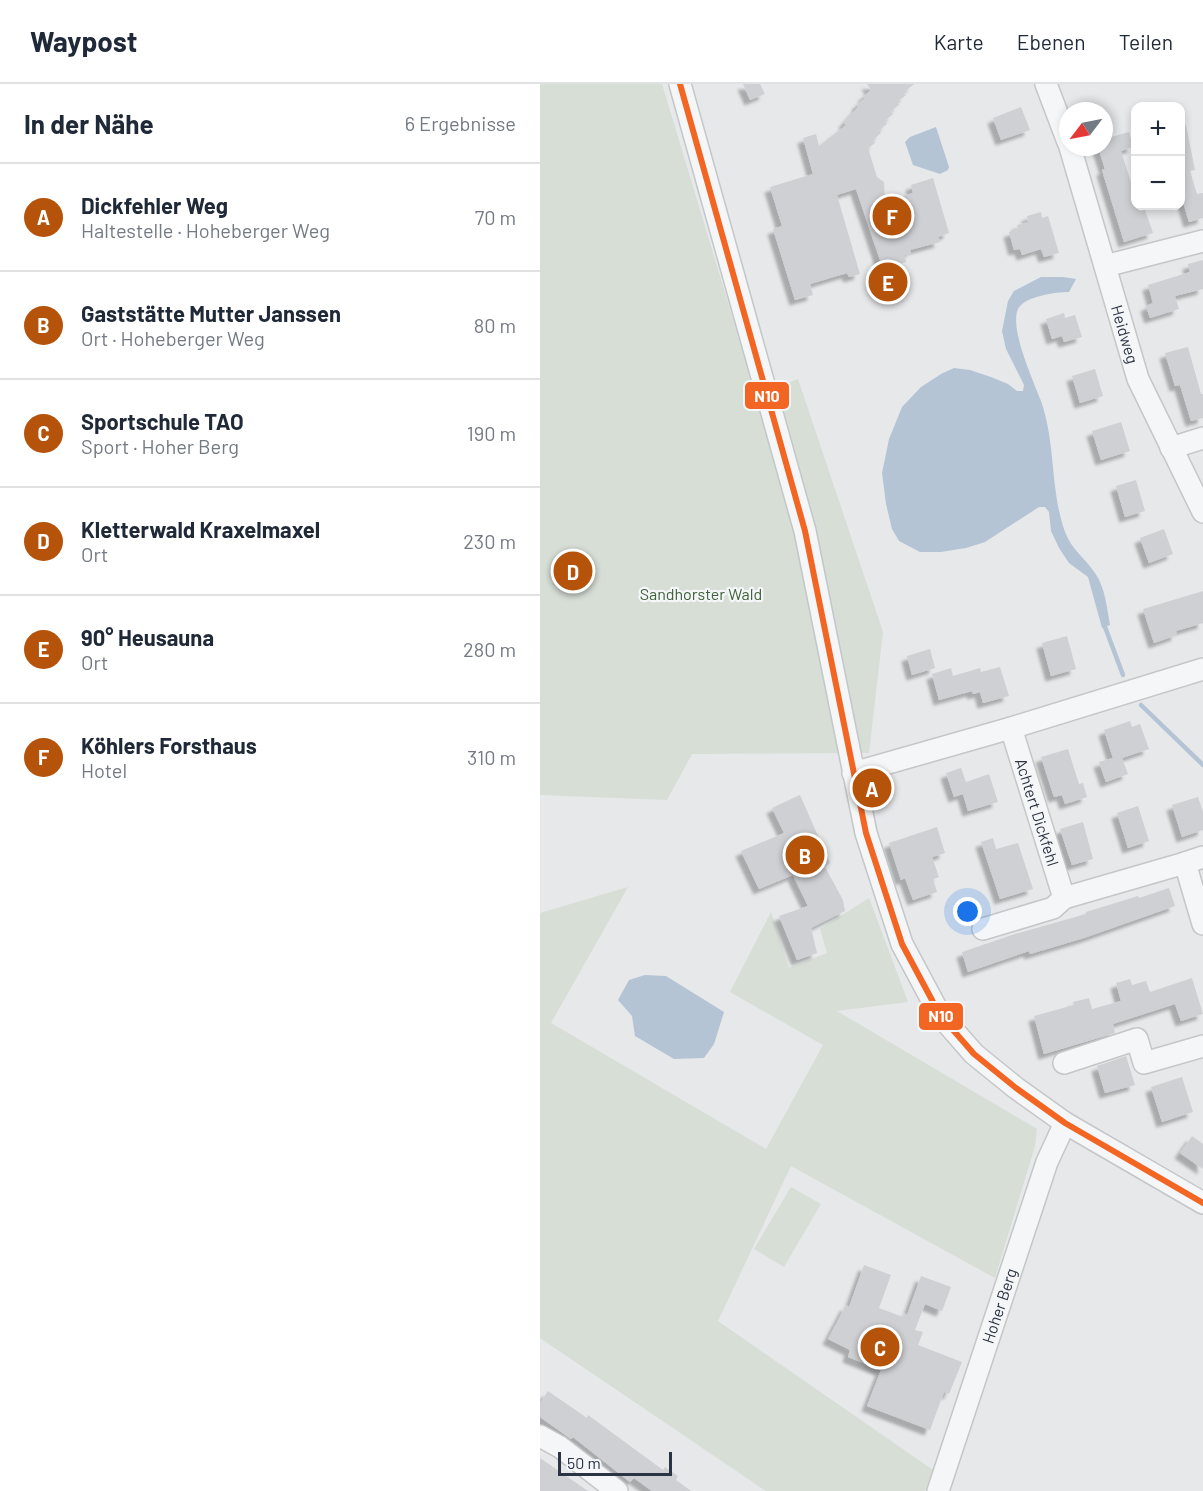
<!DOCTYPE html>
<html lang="de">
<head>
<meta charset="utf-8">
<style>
	:root { --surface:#fff; --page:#f2f2f3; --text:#1f2937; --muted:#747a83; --line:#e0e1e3; --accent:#b45309 }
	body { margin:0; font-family:Barlow,sans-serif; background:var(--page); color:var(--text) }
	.controls { position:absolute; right:18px; top:18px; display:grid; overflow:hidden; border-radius:12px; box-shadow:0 3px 9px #0003 }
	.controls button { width:54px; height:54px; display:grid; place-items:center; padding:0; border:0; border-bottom:2px solid var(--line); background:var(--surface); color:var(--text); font:30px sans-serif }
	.compass { position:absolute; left:519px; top:18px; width:54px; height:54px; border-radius:50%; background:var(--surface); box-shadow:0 3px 9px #0003; rotate:238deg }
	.scale { position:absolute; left:18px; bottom:15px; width:114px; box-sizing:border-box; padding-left:6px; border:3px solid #2b3445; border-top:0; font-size:16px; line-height:21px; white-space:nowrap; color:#2b3445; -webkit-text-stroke:4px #f4f6f9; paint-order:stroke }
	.you { position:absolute; left:428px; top:828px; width:21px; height:21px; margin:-15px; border:4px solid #fff; border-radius:50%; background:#1a73e8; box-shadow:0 0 0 9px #1a73e833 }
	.badge { display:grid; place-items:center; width:39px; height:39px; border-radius:50%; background:var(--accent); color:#fff; font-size:20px; font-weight:700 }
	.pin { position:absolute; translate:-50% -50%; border:3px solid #fff; box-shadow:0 2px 6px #0006 }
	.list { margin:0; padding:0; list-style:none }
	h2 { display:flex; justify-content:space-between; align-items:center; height:78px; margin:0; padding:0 24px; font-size:26px }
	h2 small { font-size:20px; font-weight:400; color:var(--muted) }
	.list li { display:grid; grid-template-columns:39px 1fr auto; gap:18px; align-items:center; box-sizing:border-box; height:108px; padding:0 24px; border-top:2px solid var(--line) }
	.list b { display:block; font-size:22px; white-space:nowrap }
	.list p { margin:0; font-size:20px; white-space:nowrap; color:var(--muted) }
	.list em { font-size:20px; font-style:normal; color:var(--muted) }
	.map { position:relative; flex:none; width:663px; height:1407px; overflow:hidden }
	header { display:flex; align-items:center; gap:36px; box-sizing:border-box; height:84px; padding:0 30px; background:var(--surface); border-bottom:2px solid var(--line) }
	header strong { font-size:28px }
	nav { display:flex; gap:33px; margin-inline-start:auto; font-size:21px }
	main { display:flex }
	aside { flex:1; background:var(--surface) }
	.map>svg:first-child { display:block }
	.green { fill:#d6ded6 }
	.water { fill:#b4c4d5 }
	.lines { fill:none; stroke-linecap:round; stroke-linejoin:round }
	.stream { stroke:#b4c4d5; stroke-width:4.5 }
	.building { fill:#ced0d3; filter:url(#shadow) }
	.minor-casing { stroke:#c4c6c8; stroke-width:24 }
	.minor { stroke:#f5f6f7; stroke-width:21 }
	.bus-1-casing { stroke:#f4f6f9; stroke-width:10 }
	.bus-1 { stroke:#f26522; stroke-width:6 }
	.labels { text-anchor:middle; stroke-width:4.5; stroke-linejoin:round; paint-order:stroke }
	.street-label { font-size:16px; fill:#2b3445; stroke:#f4f6f9 }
	.park-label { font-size:16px; fill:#3f6138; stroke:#f4f6f9 }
	.line-badge { stroke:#f4f6f9; stroke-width:2 }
	.badge-label { font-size:16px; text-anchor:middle; font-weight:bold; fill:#fff }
</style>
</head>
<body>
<header>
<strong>Waypost</strong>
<nav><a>Karte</a><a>Ebenen</a><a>Teilen</a></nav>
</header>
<main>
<aside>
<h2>In der Nähe<small>6 Ergebnisse</small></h2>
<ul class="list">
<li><span class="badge">A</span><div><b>Dickfehler Weg</b><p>Haltestelle · Hoheberger Weg</p></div><em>70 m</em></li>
<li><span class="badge">B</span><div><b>Gaststätte Mutter Janssen</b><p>Ort · Hoheberger Weg</p></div><em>80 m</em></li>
<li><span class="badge">C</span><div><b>Sportschule TAO</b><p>Sport · Hoher Berg</p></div><em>190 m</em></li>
<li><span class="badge">D</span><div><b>Kletterwald Kraxelmaxel</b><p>Ort</p></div><em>230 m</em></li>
<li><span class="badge">E</span><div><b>90° Heusauna</b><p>Ort</p></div><em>280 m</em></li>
<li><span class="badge">F</span><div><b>Köhlers Forsthaus</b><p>Hotel</p></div><em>310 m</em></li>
</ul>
</aside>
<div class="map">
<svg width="663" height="1407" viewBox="0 0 663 1407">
	<defs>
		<filter id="shadow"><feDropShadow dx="-5.5" dy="5.5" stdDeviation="1.5" flood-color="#0004"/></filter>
	</defs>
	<rect width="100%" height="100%" fill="#e6e8ea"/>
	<g class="green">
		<path d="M0,0h122l94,311 42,-16 85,253 -14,121 -177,1 -25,46 -127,-5z"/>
		<path d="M88,803l-77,136 215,126 57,-104 -93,-53 41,-80 18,56 38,-15 -7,-24 49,-31 39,104 -71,9 200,118 -2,17 -40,132 -204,-112 -73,155 215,149 -8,21h-159l-226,-153v-425z"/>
		<path d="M251,1103l30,17 -37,63 -30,-18z"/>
	</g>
	<g class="water">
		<path d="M396,43l13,40 -1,3 -8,4 -27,-9 -8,-23 5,-5z"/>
		<path d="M501,193h22l13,2 -7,13c-13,0 -44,4 -51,17 -9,19 16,73 23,92 15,43 9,89 24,131 7,18 20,26 30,41 10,14 12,35 15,52l-8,3 -14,-51 -19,-14 -10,-15 -8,-17 -2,-19 -4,-5h-6l-54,35 -19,6 -25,4h-21l-21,-11 -7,-12 -6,-25 -4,-31 7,-34 13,-32 19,-20 20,-13 13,-6 16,2 21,7 17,7 9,7h6l1,-6 -18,-36 -4,-18 6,-30 6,-10z"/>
		<path d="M105,891l21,1 58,36 -10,32 -10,14 -30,1 -39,-23 -3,-20 -14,-16 11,-20z"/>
	</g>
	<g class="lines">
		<g class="stream">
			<path d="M565,543l18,48"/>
			<path d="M601,621l62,60"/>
		</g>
	</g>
	<g class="building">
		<path d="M203,0h17l5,10 -15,6z"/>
		<path d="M327,0h47l-11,9 3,2 -9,7 2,3 -8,6 2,3 -8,7 2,3 -8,6 2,3 -8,7 2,3 -7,5 9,29 7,5 1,19 28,-8 -2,-8 22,-7 16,55 -11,4 2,5 -30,8 1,3 -7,2 2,7 -23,7 -27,-80 -19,6 23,79 -11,3 -2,-4 -37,11 3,11 -18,5 -22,-71 9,-3 -12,-39 43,-13 -10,-36 13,-4 3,12 27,-21 -2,-2 14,-16 -1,-2 8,-7 -2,-1 8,-7z"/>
		<path d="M481,23l9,23 -29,10 -8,-22z"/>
		<path d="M646,41l9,45 -5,1 7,23 6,-1v25l-14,4 -9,-30v-66z"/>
		<path d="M589,48l4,15 -12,4 15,47v8h2l2,5 5,-1 8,23 -29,9 -22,-72 3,-1 -7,-22h6v-8z"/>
		<path d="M501,128l1,6 6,-2 11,37 -15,4 -3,-8 -19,6 -2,-6 -6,1 -5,-18 9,-3 -1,-4 11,-3 -1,-6z"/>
		<path d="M663,176v29l-28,7 4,13 -29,9 -4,-12 7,-3 -5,-18 42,-13 -2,-8z"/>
		<path d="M347,188l14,14 -9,9 -14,-14z"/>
		<path d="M524,229l1,5 10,-3 7,22 -18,5 -2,-6 -10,3 -6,-20z"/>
		<path d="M648,263l13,47h2v24l-12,3 -11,-36 -5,1 -10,-33z"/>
		<path d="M555,285l8,27 -23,7 -8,-27z"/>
		<path d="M581,338l9,29 -29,9 -9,-29z"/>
		<path d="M596,396l9,31 -20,6 -9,-31z"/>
		<path d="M624,445l9,25 -24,9 -9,-25z"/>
		<path d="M663,507v32l-27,8 1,4 -23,8 -11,-34z"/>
		<path d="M527,552l9,33 -25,7 -9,-33z"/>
		<path d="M390,565l5,19 -23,7 -5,-19z"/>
		<path d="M460,583l9,29 -26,7 -3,-11 -7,2 -1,-3 -33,9 -7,-26 19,-6 2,8 27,-8 1,4z"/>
		<path d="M590,637l2,6 8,-3 9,25 -27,9 6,16 -22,8 -7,-20 14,-4 -9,-28z"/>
		<path d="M528,665l11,35 4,-1 4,14 -22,7 -3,-9 -8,2 -13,-40z"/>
		<path d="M421,684l5,14 23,-8 9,28 -30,9 -5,-17 -9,3 -8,-24z"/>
		<path d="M260,711l30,68 -5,4 18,33 2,11 -34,17 6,25 -20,7 -18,-44 29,-10 -15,-31 -34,14 -18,-38 43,-18 -12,-25z"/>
		<path d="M658,713l5,15v18l-21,7 -10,-32z"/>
		<path d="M598,722l11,35 -21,7 -11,-35z"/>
		<path d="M543,738l10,37 -21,6 -12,-36z"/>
		<path d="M397,743l8,26 -13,4 7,20 -6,2 4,13 -24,8 -8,-22 -4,2 -12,-37z"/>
		<path d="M453,754l3,11 22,-6 15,46 -33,10 -19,-57z"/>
		<path d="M629,804l6,18 -91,32 -54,16 -1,-3 -61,21 -6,-20 53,-18 71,-20v-2l52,-16 1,2z"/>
		<path d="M652,894l11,36 -22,7 -6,-17 -62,20 2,9 -71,21 -10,-38 40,-11 -1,-3 16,-4 3,11 29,-8 -5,-18 14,-4 2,6 14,-4 4,11z"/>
		<path d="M586,972l9,29 -30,8 -8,-27z"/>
		<path d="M642,993l11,35 -31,10 -11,-35z"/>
		<path d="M652,1052l11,8v25l-23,-16z"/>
		<path d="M324,1181l27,10 -12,33 24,9 1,-4 3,2 14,-39 30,11 -9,24 -17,-7 -10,26 8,2 -5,13 44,17 -13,32 -5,-2 -14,38 -63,-24 14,-36 -33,-13 2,-7 -22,-11 18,-34 3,2z"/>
		<path d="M8,1307l39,27 1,-3 75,55 2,-3 13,9 -2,4 15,11h-39l-18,-13 -4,4 -57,-45 -2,2 -31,-22v-14z"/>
		<path d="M0,1374l48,33h-48z"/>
	</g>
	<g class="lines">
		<g class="minor-casing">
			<g id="minor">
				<path d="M140,0l125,447 61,302 36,111 38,71 34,39 42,34 49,35 138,80"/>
				<path d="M506,0l22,58"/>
				<path id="s1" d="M530,63l68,232 65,133"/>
				<path d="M565,182l98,-25"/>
				<path d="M631,364l32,-10"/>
				<path id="s2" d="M471,644l53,170 121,-35 18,61"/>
				<path d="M313,689l158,-45 192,-59"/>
				<path d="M645,779l18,-6"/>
				<path d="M443,845l70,-21 11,-10"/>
				<path d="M524,979l73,-24 7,24 59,-17"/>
				<path d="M0,1352l20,11 57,44"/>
				<path id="s3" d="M398,1407l109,-329 18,-39"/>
			</g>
		</g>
		<use href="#minor" class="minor"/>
		<g class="bus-1-casing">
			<path id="bus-1" d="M140,0l125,447 61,302 36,111 38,71 34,39 42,34 49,35 138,80"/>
		</g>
		<use href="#bus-1" class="bus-1"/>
	</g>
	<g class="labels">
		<g class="street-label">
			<text dy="6" stroke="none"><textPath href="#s1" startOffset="195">Heidweg</textPath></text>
			<text dy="6" stroke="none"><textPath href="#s2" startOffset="88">Achtert Dickfehl</textPath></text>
			<text dy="6" stroke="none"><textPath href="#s3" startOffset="195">Hoher Berg</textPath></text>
		</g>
		<g class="park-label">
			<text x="161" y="516">Sandhorster Wald</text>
		</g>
	</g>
	<g class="line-badge">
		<rect x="204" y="297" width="46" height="29" rx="6" fill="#f26522"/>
		<rect x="378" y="918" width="46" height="29" rx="6" fill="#f26522"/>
	</g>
	<g class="badge-label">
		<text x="227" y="318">N10</text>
		<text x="401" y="938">N10</text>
	</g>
</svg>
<div class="controls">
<button>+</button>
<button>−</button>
</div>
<svg class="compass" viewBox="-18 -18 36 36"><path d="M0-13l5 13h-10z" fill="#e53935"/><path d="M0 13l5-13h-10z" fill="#747a83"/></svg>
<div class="scale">50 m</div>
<div class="you"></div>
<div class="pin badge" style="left:332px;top:704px">A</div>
<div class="pin badge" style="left:265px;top:771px">B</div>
<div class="pin badge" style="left:340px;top:1263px">C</div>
<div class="pin badge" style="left:33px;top:487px">D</div>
<div class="pin badge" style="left:348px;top:198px">E</div>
<div class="pin badge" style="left:352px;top:132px">F</div>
</div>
</main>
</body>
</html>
